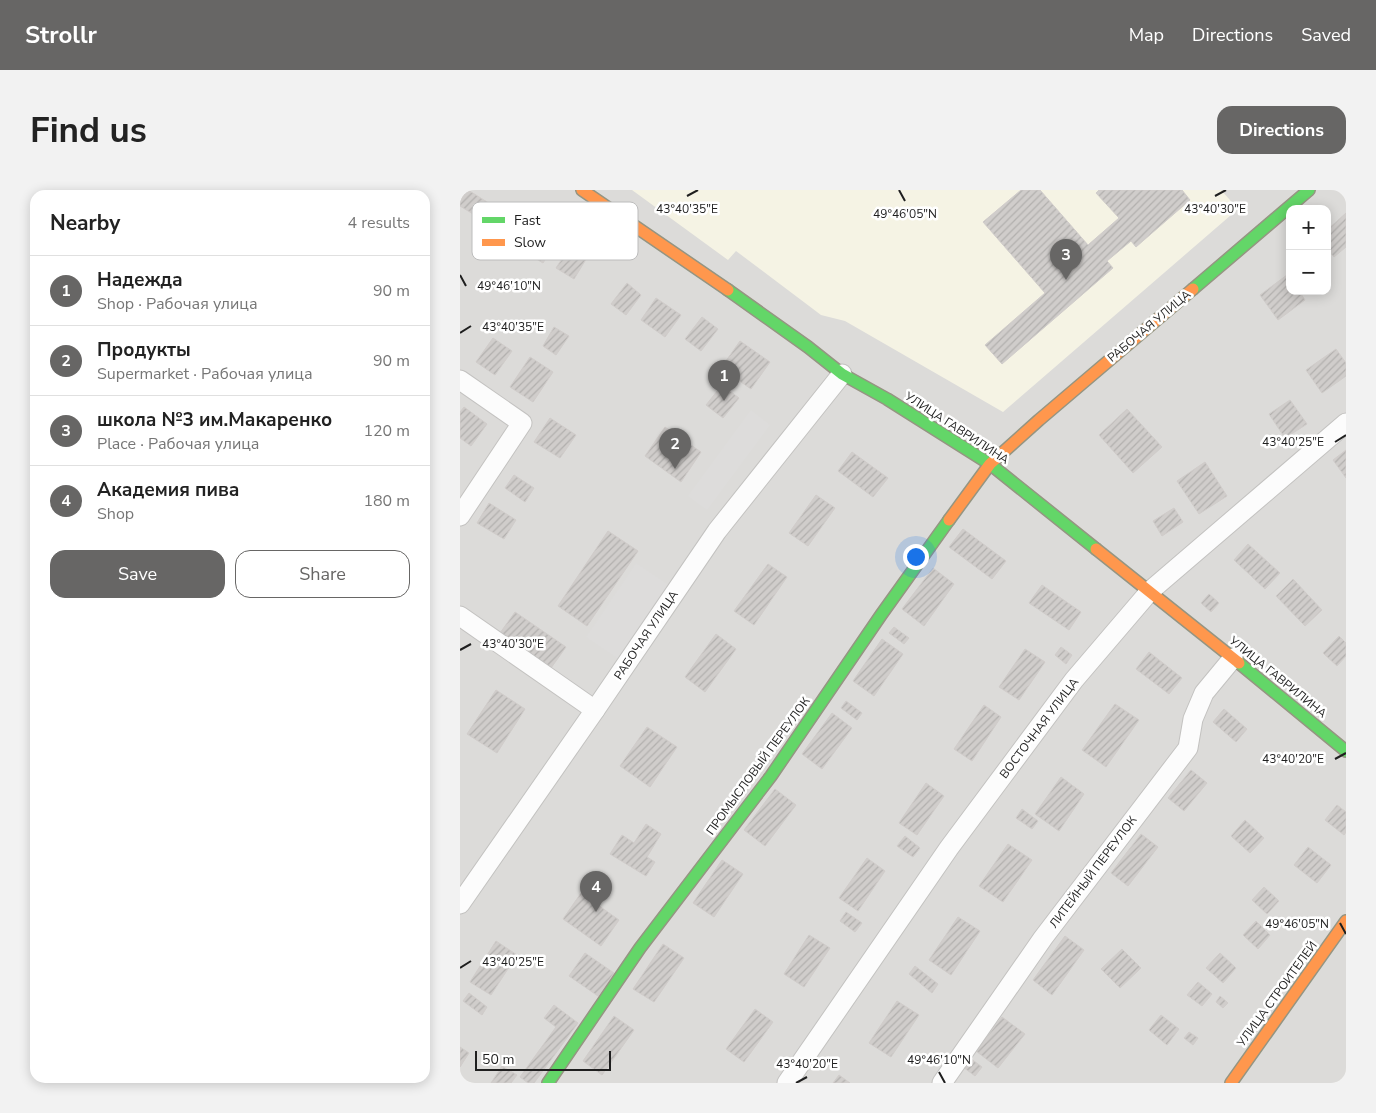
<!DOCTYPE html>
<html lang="en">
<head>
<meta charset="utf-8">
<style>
	:root { --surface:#fff; --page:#f2f2f2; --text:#222; --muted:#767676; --line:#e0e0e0; --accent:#676665 }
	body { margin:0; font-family:"Nunito Sans",sans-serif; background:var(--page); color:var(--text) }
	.controls { position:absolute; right:15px; top:15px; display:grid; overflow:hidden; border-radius:10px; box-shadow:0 2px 12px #0003 }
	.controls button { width:45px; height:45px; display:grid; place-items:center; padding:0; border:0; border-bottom:1px solid var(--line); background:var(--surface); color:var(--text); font:25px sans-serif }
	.scale { position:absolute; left:15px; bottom:12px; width:136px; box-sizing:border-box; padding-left:5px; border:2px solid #1f1f1f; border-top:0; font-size:14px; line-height:18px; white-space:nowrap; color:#1f1f1f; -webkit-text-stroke:4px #fff; paint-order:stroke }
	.you { position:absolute; left:455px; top:366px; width:18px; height:18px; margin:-12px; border:4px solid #fff; border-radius:50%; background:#1a73e8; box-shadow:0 0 0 8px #1a73e833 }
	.badge { display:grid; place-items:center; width:32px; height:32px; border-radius:50%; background:var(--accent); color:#fff; font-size:16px; font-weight:700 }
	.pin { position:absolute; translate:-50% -41px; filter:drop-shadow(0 1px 2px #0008) }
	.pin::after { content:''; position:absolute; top:26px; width:18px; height:15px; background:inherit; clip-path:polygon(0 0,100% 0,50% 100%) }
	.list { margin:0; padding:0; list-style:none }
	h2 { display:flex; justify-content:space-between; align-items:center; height:65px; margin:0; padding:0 20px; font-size:21px }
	h2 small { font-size:16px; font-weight:400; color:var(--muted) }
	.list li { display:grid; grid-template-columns:32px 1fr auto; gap:15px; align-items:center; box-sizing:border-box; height:70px; padding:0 20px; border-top:1px solid var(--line) }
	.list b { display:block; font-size:19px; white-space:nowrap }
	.list p { margin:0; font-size:16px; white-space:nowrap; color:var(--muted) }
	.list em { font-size:16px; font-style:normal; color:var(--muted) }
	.actions { display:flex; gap:10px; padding:15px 20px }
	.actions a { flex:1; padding:11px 0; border:1px solid var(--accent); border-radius:15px; text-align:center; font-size:18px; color:var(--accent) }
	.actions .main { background:var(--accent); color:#fff }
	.map { position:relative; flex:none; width:886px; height:893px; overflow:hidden; border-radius:15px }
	header { display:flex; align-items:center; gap:30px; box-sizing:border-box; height:70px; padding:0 25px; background:var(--accent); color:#fff }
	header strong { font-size:24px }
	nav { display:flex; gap:28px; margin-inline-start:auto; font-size:18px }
	.intro { display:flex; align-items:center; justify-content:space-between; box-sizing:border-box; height:120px; padding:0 30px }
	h1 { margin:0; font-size:35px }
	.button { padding:12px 22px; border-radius:15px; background:var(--accent); color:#fff; font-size:18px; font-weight:700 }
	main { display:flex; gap:30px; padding:0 30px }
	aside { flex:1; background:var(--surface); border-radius:15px; box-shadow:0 2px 12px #0003 }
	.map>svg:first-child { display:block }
	.residential { fill:#dcdbd9; fill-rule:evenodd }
	.education { fill:#f5f3e4 }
	.parking { fill:#dddcdb }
	.building { fill:url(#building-hatch); stroke:#d0ccca }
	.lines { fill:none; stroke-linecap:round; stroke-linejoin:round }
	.street-casing { stroke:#c3c2c0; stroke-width:21 }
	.fast-casing { stroke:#959582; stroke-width:14 }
	.slow-casing { stroke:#959582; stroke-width:14 }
	.street { stroke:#fcfcfc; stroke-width:19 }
	.fast { stroke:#63d668; stroke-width:11 }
	.slow { stroke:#ff974d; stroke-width:11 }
	.ticks { fill:none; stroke:#1f1f1f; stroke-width:2 }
	.labels { text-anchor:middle; stroke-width:5; stroke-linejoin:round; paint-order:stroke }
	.street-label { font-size:12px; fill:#1f1f1f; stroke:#fff }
	.key { fill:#fff; stroke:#bcbcbc; stroke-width:1 }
	.key-label { font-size:14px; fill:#1f1f1f }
	.ticks-label { font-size:12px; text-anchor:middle; fill:#1f1f1f; stroke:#fff; stroke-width:5; stroke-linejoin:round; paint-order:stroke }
</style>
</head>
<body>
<header>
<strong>Strollr</strong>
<nav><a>Map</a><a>Directions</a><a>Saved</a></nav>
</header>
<div class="intro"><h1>Find us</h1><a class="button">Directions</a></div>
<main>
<aside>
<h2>Nearby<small>4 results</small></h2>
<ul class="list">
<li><span class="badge">1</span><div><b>Надежда</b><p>Shop · Рабочая улица</p></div><em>90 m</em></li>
<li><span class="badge">2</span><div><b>Продукты</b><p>Supermarket · Рабочая улица</p></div><em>90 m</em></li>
<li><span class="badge">3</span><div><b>школа №3 им.Макаренко</b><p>Place · Рабочая улица</p></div><em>120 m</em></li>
<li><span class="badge">4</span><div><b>Академия пива</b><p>Shop</p></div><em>180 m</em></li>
</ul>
<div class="actions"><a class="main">Save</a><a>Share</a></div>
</aside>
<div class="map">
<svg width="886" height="893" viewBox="0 0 886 893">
	<defs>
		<pattern id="building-hatch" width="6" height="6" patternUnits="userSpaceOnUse" patternTransform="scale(1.25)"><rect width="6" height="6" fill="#d0cdcb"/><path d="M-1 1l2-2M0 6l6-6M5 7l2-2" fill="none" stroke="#b2b0ae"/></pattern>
	</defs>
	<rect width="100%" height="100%" fill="#edebe8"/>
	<path class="residential" d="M0,0h886v893h-886zM830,19h37v82h-37z"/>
	<path class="education" d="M172,0h589l17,19 -235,203 -158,-91 -24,-6 -85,-64 -8,9z"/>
	<g class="parking">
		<path d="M291,220l19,15 -63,85 -19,-14z"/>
		<path d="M176,373l37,25 -50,74 -37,-25z"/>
	</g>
	<g class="building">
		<path d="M0,0h8l27,17 -9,15 -26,-16z"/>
		<path d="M561,0h19l48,55 31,-27 -23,-25 3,-3h83l8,10 -54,47 -5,-6 -24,20 6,7 -111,96 -17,-19 60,-52 -62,-71z"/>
		<path d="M886,23v34l-12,10 -7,-8v-19z"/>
		<path d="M81,44l14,10 -12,19 -15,-9z"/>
		<path d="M111,55l17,11 -14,23 -18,-11z"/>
		<path d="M827,85l3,4v12h9l6,9 -27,20 -18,-25z"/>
		<path d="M167,93l14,12 -15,20 -15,-11z"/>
		<path d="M196,108l25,17 -16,22 -24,-17z"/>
		<path d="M242,127l16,12 -17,22 -16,-12z"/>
		<path d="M94,137l15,9 -13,19 -13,-9z"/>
		<path d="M33,148l19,13 -17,24 -19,-13z"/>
		<path d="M280,151l30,21 -19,27 -30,-21z"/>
		<path d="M876,159l10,14v13l-24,17 -16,-23z"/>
		<path d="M70,167l23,15 -20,30 -23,-15z"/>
		<path d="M262,195l17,13 -16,20 -17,-13z"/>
		<path d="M830,210l17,24 -22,14 -16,-24z"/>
		<path d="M4,217l23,17 -16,22 -11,-8v-26z"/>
		<path d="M667,219l35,38 -29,26 -34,-38z"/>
		<path d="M90,228l26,17 -16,23 -26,-16z"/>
		<path d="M205,237l36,25 -20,30 -36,-26z"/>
		<path d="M886,260v28l-13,-18z"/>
		<path d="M392,262l36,26 -15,19 -35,-26z"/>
		<path d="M745,272l22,34 -28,18 -22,-33z"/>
		<path d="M54,285l20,13 -9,14 -20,-14z"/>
		<path d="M356,305l19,13 -27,38 -19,-13z"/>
		<path d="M29,313l27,17 -12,19 -27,-16z"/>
		<path d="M714,318l9,14 -21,14 -9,-15z"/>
		<path d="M503,339l43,32 -14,18 -43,-32z"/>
		<path d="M148,341l30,20 -51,75 -29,-20z"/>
		<path d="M788,354l32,29 -15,16 -31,-29z"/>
		<path d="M308,374l19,13 -33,48 -20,-14z"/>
		<path d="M473,378l21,16 -30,42 -22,-17z"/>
		<path d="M833,389l29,31 -17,16 -29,-30z"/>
		<path d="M582,395l39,27 -12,18 -40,-27z"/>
		<path d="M749,404l10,9 -8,9 -10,-9z"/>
		<path d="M55,422l51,35 -15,21 -51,-35z"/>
		<path d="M434,437l15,11 -5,6 -15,-11z"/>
		<path d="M256,444l20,15 -31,43 -20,-15z"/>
		<path d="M879,446l7,7v13l-9,10 -14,-13z"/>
		<path d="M422,449l21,15 -29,42 -21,-15z"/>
		<path d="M601,457l11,8 -6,9 -11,-9z"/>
		<path d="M565,459l20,13 -26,38 -20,-13z"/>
		<path d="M689,462l33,26 -13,16 -33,-25z"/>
		<path d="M36,500l29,19 -28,44 -30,-19z"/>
		<path d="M386,511l16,12 -5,7 -16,-12z"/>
		<path d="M655,514l24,16 -33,47 -24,-17z"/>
		<path d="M524,515l17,12 -29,44 -18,-12z"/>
		<path d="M764,519l23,20 -11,13 -23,-20z"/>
		<path d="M372,523l20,15 -30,41 -20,-15z"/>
		<path d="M187,537l30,20 -27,40 -30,-21z"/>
		<path d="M731,580l16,13 -23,28 -16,-13z"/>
		<path d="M601,587l23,17 -25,37 -24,-17z"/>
		<path d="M466,593l18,13 -27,39 -18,-12z"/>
		<path d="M315,599l21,16 -31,41 -21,-16z"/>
		<path d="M877,615l9,7v20l-2,3 -19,-15z"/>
		<path d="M562,619l16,12 -6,8 -16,-11z"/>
		<path d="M785,630l19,18 -14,15 -19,-17z"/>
		<path d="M186,634l15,10 -14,23 8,5 -9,14 -36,-22 12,-19 12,8z"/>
		<path d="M681,644l17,13 -30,39 -17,-13z"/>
		<path d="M445,646l15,12 -7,9 -16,-11z"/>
		<path d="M548,654l24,16 -29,42 -24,-16z"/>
		<path d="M848,657l23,18 -14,18 -23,-18z"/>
		<path d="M407,668l18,13 -27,40 -19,-13z"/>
		<path d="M262,670l21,14 -29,43 -21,-14z"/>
		<path d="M804,697l15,14 -12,13 -15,-14z"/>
		<path d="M121,703l38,27 -18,26 -38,-27z"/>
		<path d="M386,722l16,11 -7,9 -15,-11z"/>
		<path d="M498,727l22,14 -29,44 -22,-15z"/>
		<path d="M796,731l14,14 -12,14 -15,-14z"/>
		<path d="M349,745l21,13 -26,39 -20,-13z"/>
		<path d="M605,746l19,14 -32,45 -19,-15z"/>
		<path d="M36,751l21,14 -26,40 -21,-13z"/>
		<path d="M203,754l21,14 -30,44 -21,-13z"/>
		<path d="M662,759l19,19 -21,20 -19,-19z"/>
		<path d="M125,763l29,20 -16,23 -29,-20z"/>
		<path d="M760,763l16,15 -13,15 -17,-15z"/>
		<path d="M455,776l23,18 -6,9 -23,-19z"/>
		<path d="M738,792l14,12 -10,12 -15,-11z"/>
		<path d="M9,803l18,14 -5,8 -19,-14z"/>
		<path d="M760,806l8,7 -5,5 -7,-6z"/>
		<path d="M437,811l22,14 -28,42 -22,-14z"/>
		<path d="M94,815l24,18 -44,60h-6l-8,-6 36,-50 -12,-9z"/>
		<path d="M295,819l18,13 -29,40 -18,-13z"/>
		<path d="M701,825l18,14 -12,16 -18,-15z"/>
		<path d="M154,826l20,14 -32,45 -19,-14z"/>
		<path d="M542,827l23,17 -27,34 -22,-17z"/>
		<path d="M729,842l9,6 -5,7 -9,-7z"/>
		<path d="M0,857l9,6 -9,14z"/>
		<path d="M510,868l12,9 -7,9 -12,-9z"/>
		<path d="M42,876l15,9 -6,8h-20z"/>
		<path d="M379,885l11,8h-17z"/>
	</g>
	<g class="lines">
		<g class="street-casing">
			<g id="street">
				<path d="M0,190l62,43 -62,93"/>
				<path d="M0,426l135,94"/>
				<path d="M0,714l135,-194 122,-179 125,-157"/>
				<path d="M327,893l162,-235 125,-168 76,-89 196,-168"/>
				<path d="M482,893l101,-145 145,-190 5,-29 11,-26 29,-35"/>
			</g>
		</g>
		<g class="fast-casing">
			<g id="fast">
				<path d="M733,99l116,-99"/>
				<path d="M268,100l80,57 34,27 45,25 103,65 106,85"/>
				<path d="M779,473l107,88"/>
				<path d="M88,893l92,-135 131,-172 110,-161 68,-95"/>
			</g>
		</g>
		<g class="slow-casing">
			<g id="slow">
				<path d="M122,0l146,100"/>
				<path d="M489,330l41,-56 49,-44 154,-131"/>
				<path d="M636,359l143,114"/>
				<path d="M771,893l115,-162"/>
			</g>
		</g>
		<use href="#street" class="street"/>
		<use href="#fast" class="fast"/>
		<use href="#slow" class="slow"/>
	</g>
	<path class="ticks" d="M439,0l6,11M227,6l11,-6M755,6l11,-6M0,85l6,11M0,143l11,-7M875,252l11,-7M0,460l11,-6M875,569l11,-6M880,733l6,11M0,778l11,-7M479,882l6,11M336,893l11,-6"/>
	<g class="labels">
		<g class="street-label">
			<text transform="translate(689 136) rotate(-40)" y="4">РАБОЧАЯ УЛИЦА</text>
			<text transform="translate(497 238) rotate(33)" y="4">УЛИЦА ГАВРИЛИНА</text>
			<text transform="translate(186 445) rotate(-56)" y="4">РАБОЧАЯ УЛИЦА</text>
			<text transform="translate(818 487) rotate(39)" y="4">УЛИЦА ГАВРИЛИНА</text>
			<text transform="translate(579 538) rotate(-53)" y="4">ВОСТОЧНАЯ УЛИЦА</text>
			<text transform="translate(298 576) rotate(-54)" y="4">ПРОМЫСЛОВЫЙ ПЕРЕУЛОК</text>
			<text transform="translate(633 682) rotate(-53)" y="4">ЛИТЕЙНЫЙ ПЕРЕУЛОК</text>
			<text transform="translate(817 804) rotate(-54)" y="4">УЛИЦА СТРОИТЕЛЕЙ</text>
		</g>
	</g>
	<rect x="12" y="12" width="166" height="58" rx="8" class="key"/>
	<rect x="22" y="27" width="23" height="6" fill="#63d668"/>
	<rect x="22" y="49" width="23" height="7" fill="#ff974d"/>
	<g class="key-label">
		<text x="54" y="35">Fast</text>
		<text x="54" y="57">Slow</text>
	</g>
	<g class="ticks-label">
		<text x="227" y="23">43°40'35"E</text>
		<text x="755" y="23">43°40'30"E</text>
		<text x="445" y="28">49°46'05"N</text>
		<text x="49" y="100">49°46'10"N</text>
		<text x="53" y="141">43°40'35"E</text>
		<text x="833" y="256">43°40'25"E</text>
		<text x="53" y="458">43°40'30"E</text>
		<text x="833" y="573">43°40'20"E</text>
		<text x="837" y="738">49°46'05"N</text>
		<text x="53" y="776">43°40'25"E</text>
		<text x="479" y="874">49°46'10"N</text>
		<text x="347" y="878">43°40'20"E</text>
	</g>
</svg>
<div class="controls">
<button>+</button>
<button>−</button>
</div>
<div class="scale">50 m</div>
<div class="you"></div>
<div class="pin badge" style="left:264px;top:211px">1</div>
<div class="pin badge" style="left:215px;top:279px">2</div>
<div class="pin badge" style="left:606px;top:90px">3</div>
<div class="pin badge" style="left:136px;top:722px">4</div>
</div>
</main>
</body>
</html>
